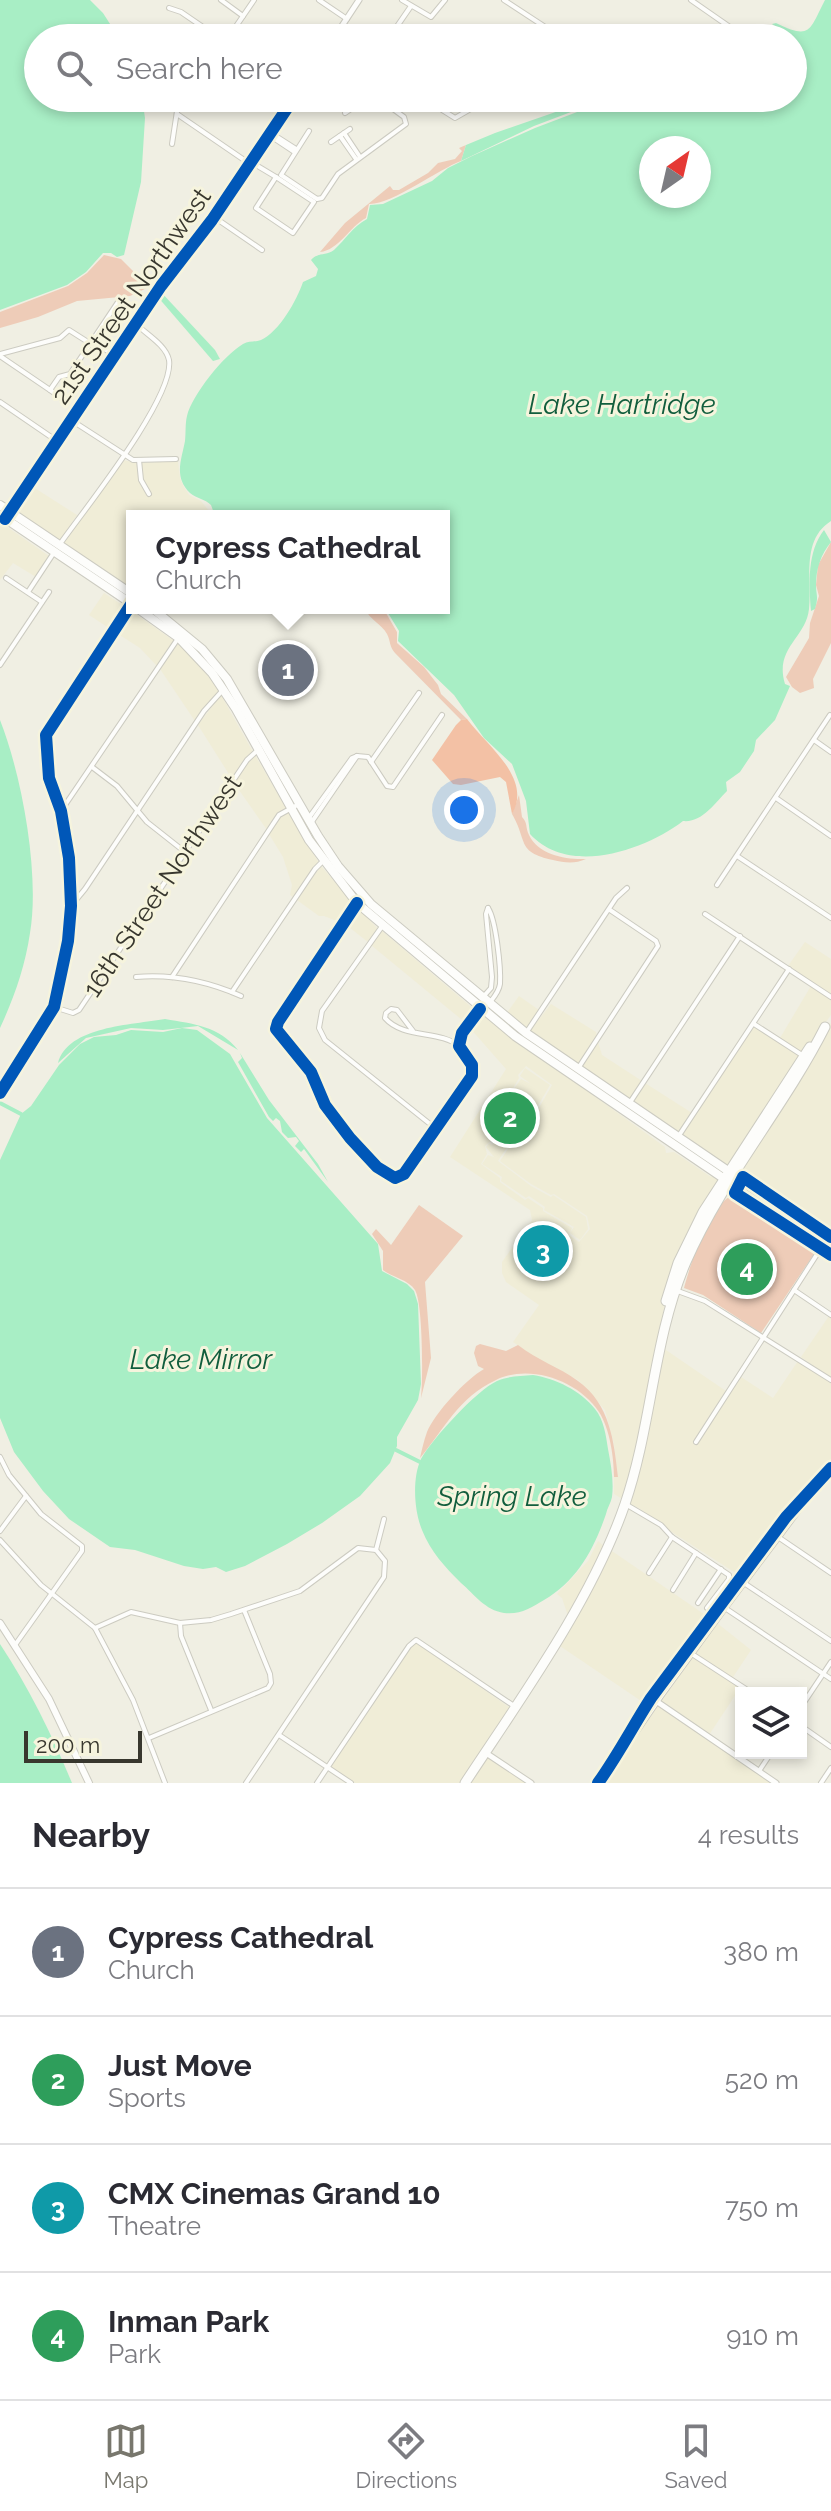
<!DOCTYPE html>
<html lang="en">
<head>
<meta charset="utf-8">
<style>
	:root { --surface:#fff; --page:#f7f7f7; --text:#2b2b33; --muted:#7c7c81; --line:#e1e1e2; --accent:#78776d }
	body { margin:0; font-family:Raleway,sans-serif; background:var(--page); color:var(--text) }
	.controls { position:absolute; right:24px; bottom:24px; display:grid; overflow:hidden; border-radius:0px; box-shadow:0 4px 12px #0003 }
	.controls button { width:72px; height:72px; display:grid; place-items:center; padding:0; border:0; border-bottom:2px solid var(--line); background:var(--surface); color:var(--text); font:40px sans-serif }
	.compass { position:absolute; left:639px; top:136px; width:72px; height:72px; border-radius:50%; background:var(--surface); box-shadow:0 4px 12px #0003; rotate:34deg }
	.scale { position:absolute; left:24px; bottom:20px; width:118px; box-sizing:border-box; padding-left:8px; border:4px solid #38372e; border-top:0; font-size:22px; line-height:28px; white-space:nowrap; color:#38372e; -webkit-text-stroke:6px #f6f4dd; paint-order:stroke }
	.you { position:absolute; left:464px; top:810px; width:28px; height:28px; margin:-20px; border:6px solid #fff; border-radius:50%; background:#1a73e8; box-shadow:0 0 0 12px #1a73e833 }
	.badge { display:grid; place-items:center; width:52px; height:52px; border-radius:50%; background:var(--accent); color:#fff; font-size:26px; font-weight:700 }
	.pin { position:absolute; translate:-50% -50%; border:4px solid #fff; box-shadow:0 2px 8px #0006 }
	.popup { position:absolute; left:126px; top:510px; width:324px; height:104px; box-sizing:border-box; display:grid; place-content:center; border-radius:0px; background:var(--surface); filter:drop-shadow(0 2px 6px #0005); font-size:26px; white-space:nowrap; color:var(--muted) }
	.popup b { font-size:30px; color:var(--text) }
	.popup::after { content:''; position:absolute; left:50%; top:100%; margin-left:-16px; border:16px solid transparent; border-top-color:var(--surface) }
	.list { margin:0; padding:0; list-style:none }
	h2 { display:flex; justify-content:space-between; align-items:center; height:104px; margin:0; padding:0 32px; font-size:34px }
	h2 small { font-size:26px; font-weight:400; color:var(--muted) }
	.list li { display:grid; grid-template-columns:52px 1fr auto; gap:24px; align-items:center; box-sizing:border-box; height:128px; padding:0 32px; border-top:2px solid var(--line) }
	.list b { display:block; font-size:30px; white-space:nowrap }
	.list p { margin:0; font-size:26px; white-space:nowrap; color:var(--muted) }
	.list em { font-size:26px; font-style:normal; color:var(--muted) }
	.icon { flex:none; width:44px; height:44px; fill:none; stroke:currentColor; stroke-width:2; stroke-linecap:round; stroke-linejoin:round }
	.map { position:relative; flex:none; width:831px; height:1783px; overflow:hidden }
	.search { position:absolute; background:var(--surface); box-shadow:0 4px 12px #0003; left:24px; right:24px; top:24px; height:88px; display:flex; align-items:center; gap:20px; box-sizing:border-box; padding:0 28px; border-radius:44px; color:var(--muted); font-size:30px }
	.sheet { height:616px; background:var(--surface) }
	nav { display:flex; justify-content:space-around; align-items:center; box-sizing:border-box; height:112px; border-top:2px solid var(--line); background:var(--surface); font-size:22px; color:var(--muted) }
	nav a { display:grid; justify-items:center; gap:4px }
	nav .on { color:var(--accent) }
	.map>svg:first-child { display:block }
	.built { fill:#f0edd7; fill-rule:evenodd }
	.green { fill:#eeccb8 }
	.forest { fill:#f3c1a5 }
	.water { fill:#a8eec5; fill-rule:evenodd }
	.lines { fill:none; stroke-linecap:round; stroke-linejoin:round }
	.canal { stroke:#a8eec5; stroke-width:4 }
	.minor-casing { stroke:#cccbc1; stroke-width:6 }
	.tertiary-casing { stroke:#cccbc1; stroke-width:7 }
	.secondary-casing { stroke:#cccbc1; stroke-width:8 }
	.primary-casing { stroke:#cccbc1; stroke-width:10 }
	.trunk-casing { stroke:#cccbc1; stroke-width:11 }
	.minor { stroke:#fdfdfb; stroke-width:4 }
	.tertiary { stroke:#fdfdfb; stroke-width:5 }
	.secondary { stroke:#fdfdfb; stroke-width:6 }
	.primary { stroke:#fdfdfb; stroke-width:8 }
	.trunk { stroke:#fdfdfb; stroke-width:9 }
	.cycleway-casing { stroke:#f6f4dd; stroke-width:17 }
	.cycleway { stroke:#0057b8; stroke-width:12 }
	.labels { text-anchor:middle; stroke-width:6; stroke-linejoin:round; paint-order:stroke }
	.street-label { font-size:26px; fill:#38372e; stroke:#f6f4dd }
	.water-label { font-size:28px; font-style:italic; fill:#115e3d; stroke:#f6f4dd }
</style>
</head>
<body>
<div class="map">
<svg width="831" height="1783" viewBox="0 0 831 1783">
	<rect width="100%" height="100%" fill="#f0efe3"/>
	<g class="built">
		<path d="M123,460l14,3 3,21 8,13 3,-3 -8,-15 -2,-16 37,-2 2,17 4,9 5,8 12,6 12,15h-81v73l-69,-45z"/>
		<path d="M30,485l47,30 -17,26 -46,-31z"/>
		<path d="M0,522l49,34 -13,21 -23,-14 -13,17z"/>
		<path d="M104,593l23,15 -15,22 -23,-15z"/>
		<path d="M130,610l44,31 -17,25 -17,-18 -25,-16z"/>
		<path d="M178,644l24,24 17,23 -24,30 -35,-52z"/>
		<path d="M221,695l32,57 -8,6 -13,21 -34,-54z"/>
		<path d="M255,755l31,53 -8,6 -11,16 -33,-47 14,-22z"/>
		<path d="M288,812l31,51 -26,34 -3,-2 2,-10 -9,-28 -14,-23 12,-18z"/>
		<path d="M321,866l33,38 -12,19 -18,-7h-5l-22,-16z"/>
		<path d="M357,907l21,22 -10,13 -23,-18z"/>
		<path d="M382,931l94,80 -9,13 -96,-79z"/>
		<path d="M805,942l26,17v35l-43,-28z"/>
		<path d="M811,986l20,13v16l-28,38 -23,-15z"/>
		<path d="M519,996l20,14 -12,19 -21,-15z"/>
		<path d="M551,1004l45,28 1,5 -19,28 -48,-34z"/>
		<path d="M479,1013l186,134 1,6 8,-1 37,25 2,-2 8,5 -53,106 -30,161 -14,53 -10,-6v-17h4l-4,-33 -9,-34 -27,-30 -41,-21 -24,-17 26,-37 -33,-23 -4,-9v-11l30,-42 -2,-10 -80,-53 56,-88 -37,-42zM526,1066l26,19 -32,56 -10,5 -10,15 31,23 20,11 3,-1 33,22 3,13 -11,13 -10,-7 3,-7 -29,-17v-3l-15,-10 -3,2 -25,-18v-4l-19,-14 6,-10 -2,-8 10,-9 -12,-11 21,-31 15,9 3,-5 -10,-9 7,-12 -1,-3z"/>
		<path d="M831,1023v216l-94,-64z"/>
		<path d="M754,1027l46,30 -72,111 -46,-33z"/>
		<path d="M598,1042l4,13 40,26 -13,19 -48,-32z"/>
		<path d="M525,1068l25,17 -32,55 -2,-2 -7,6 -11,17 33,25 20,11 2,-2 33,22 2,12 -8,11 -10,-7 4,-6 -30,-17 1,-3 -16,-11 -3,2 -25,-17 1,-4 -20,-13 6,-9 6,2 -8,-10 3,-4 3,2 6,-9 -13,-9 20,-30 15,9 5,-8 -12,-8 8,-11 10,5 -11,-8z"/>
		<path d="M645,1083l47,30 -14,20 -45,-31z"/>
		<path d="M829,1316l2,1v61l-30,-21z"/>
		<path d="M663,1348l63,43 -33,51 3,2 45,-67 32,21 25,-37 33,22v88l-31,34 -55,74 -78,-50 -28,-21 -12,-5z"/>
		<path d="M598,1541l7,6 -37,69 -6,-18 -5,-4 31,-33z"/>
		<path d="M609,1549l105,72 -64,86 -90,-61 -30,46z"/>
		<path d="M717,1623l34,27 -18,27 9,7 -47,-31z"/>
		<path d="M416,1643l96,66 -49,74h-108l-25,-17 81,-119z"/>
		<path d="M692,1657l48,31 -31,47 -50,-34z"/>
		<path d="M657,1704l115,79h-168z"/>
		<path d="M486,1756l41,27h-59z"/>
	</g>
	<g class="green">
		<path d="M466,145l-5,16c-22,8 -70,44 -92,43l-3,14c-17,9 -27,32 -46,34l25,-29 45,-37 3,4h6l29,-17 10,-10 17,-4 7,-8 -3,-3z"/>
		<path d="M104,255l17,4 28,28 -19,9 -53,5 -39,16 -38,11v-16l68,-26 19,-13z"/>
		<path d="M831,542v101l-18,36 1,9 -14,5 -8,-6 -6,-10 23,-39 1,-15 9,-27 -3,-11 2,-20z"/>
		<path d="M365,608h18l14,24v11l27,24 14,18 3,9 26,25 -6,1 -66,-67c-6,-7 -4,-11 -8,-19 -5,-10 -18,-14 -22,-26z"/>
		<path d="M519,795l3,22c6,6 3,10 7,18 9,20 38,25 57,24 -11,5 -21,4 -33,1 -37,-8 -25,-19 -41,-46z"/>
		<path d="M736,1194l82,54 -57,85 -58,-38 -19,-7c6,-23 27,-89 52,-94z"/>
		<path d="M419,1205l44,31 -38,46 6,76 -10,40c2,-17 2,-95 -6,-108 -6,-10 -23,-13 -32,-20v-19l-11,-17 4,-5 15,16z"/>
		<path d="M480,1344l26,7 12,-6c19,15 41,22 60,36 32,23 36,60 40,96h-4c0,-19 -4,-48 -15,-65 -20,-31 -69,-49 -103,-32 -38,18 -51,48 -76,78 2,-9 4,-18 7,-26 8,-19 39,-53 57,-63l-6,-3 -4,-13 2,-7z"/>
	</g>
	<path class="forest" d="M467,719c19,26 66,59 45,95l-6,-32 -6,-5 -39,8 -8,-1 -21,-24 24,-35 5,-5z"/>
	<g class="water">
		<path d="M0,0h90l13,13 16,25h-81v60h104l3,20 -4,64 -17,73 -7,2 -6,-4h-8l-17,19 -19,13 -67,25z"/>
		<path d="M825,0h6v521c-30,19 -19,58 -22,88 -3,29 -35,39 -24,75l5,2 -15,34 -19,20 -2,11 -14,21 -14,10 1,9c-12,12 -25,32 -44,30 -38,29 -114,56 -153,13l-4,-33 -14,-37 -28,-26 -30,-43 -56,-54 1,-10 -14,-23h59v-92h-229l-4,-11c-6,-6 -15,-7 -21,-12 -17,-16 -8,-35 -5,-52 1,-8 0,-17 2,-25 5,-21 37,-61 56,-72 6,-3 12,-2 18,-4 18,-8 36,-40 42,-58l13,-6 2,-7 -7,-9c7,-8 15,-4 23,-10 12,-11 18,-23 33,-31l3,-14 13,-1 49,-23 16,-13 24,-12 63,-28 79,-30h179v-60l-21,-14 4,-1c35,17 33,8 49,-23zM651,148h48v48h-48z"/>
		<path d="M596,98h12l-74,28 -73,35 5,-16 29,-12z"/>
		<path d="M160,291l55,59 5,9 -7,2 -56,-65z"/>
		<path d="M824,530l7,12c-10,12 -15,27 -15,42 0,12 3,12 -1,25l-4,2c-2,-28 -4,-59 13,-81z"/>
		<path d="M0,720c22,56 40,154 30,213 -5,34 -16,65 -30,95z"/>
		<path d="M165,1019c29,5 54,7 73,31l-40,-24 -35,4 -32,-2 -45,10 -28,25c10,-37 74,-38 107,-44z"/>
		<path d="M182,1028l15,2 33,24 37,64 111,126 4,27 25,13 7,7 4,13 3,80 -3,16 -21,37v9l-7,17 -30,33 -38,27 -35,21 -42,22 -19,6 -10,-5 -13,2 -19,-3 -49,-16 -25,-3 -41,-28 -26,-28 -29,-39 -14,-34v-258l21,-46 10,-8 28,-41 21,-21 14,-7 22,-2 15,-5 32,2z"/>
		<path d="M240,1053l29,47 49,64 10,18 -24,-33 -3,3 -6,-6 4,-5 -3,-4 -8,1 -6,-6 -2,-11 -4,-3 -3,3 -4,-4 -31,-55 4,-4z"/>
		<path d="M533,1375c23,4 47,15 62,34 9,11 11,27 13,40 3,16 6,32 4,48 -1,6 -5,11 -6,17 -12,35 -29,67 -62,86 -13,8 -24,15 -40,13 -19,-3 -29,-18 -43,-30 -17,-17 -30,-31 -39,-53 -8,-19 -10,-52 -1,-71 11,-20 56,-69 76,-78 11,-5 24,-5 36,-6z"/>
		<path d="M0,1644c29,44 52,91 72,139h-72z"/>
	</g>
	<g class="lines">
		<g class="canal">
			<path d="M0,1103l21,11"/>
			<path d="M396,1450l24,12"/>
		</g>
		<g class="minor-casing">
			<g id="minor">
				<path d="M221,0l22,16"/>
				<path d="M319,0l28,19"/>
				<path d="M402,0l29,17 14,-17"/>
				<path d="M504,0l58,38"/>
				<path d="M691,0l46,32"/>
				<path d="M169,8l12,4 38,26"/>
				<path d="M228,38l26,-38"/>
				<path d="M389,38l22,-32"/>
				<path d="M263,98l21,14"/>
				<path d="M423,98l32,20 35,-20"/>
				<path d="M345,113l22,-15"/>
				<path d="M177,114l73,50"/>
				<path d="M309,131l-28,44 36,24 5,-1 16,-24 68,-50 -2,-7 -26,-19"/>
				<path d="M271,133l25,16"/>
				<path d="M344,133l16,24"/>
				<path d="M269,135l24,16"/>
				<path d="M340,136l16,23"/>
				<path d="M331,142l19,-13"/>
				<path d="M172,144l7,-46"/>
				<path d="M251,162l25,15"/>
				<path d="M276,177l38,25 -21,31 -37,-25z"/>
				<path d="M214,217l48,33"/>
				<path d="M94,341l1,3 20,11"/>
				<path d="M95,341l13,7 1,3"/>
				<path d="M0,354l60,-16 9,-8 22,14"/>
				<path d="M0,356l50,34"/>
				<path d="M0,402l57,39"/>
				<path d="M67,402l-17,-12 9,-13 11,-3 48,-72"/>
				<path d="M71,420l62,40 43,-1"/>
				<path d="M139,460l2,20 8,14"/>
				<path d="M60,544c24,-34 115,-147 109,-184 -3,-15 -23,-26 -33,-36"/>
				<path d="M6,578l36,24"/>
				<path d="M28,592l27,-41"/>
				<path d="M0,665l49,-73"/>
				<path d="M814,740l17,12"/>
				<path d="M357,756l11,1 19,29 6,1 49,-72"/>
				<path d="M371,762l48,-69"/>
				<path d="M92,767l25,19 30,36 38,30"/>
				<path d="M776,798l55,38"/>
				<path d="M61,811l118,-174"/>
				<path d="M308,819l44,-61 5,-2"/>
				<path d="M311,823l46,-67"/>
				<path d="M737,856l94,62"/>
				<path d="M717,885l113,-170"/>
				<path d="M357,903l-79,119 -2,7 35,43 14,33 25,33 27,29 18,11 9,-4 68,-98v-11l-13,-19 3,-13 18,-24"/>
				<path d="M71,906l14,-17 119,-178 18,-20"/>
				<path d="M488,908c8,12 13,60 12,76 -1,7 -5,12 -9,17"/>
				<path d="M705,914l126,83"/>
				<path d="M383,925l-61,86 -3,17 6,12 110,88"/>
				<path d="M136,977c36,-3 71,4 105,19"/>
				<path d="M172,977l107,-162 20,-11"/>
				<path d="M232,992l83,-123 8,-8"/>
				<path d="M483,997l8,-9 1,-11 -6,-63 2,-6"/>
				<path d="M54,1007l19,6 6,-3 168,-250 12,-11"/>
				<path d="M754,1024l48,31"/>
				<path d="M413,1031l-16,-21 -6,-1 -5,4 -1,5c18,21 55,12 74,28"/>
				<path d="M526,1033l90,-135 11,-10"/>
				<path d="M579,1067l79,-121 -2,-5 -46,-31"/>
				<path d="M629,1104l111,-168"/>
				<path d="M678,1137l111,-168"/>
				<path d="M675,1290l30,11 126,79"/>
				<path d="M794,1290l37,25"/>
				<path d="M696,1442l127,-197"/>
				<path d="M0,1457l9,18 32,39 41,32v5l-67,94"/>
				<path d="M627,1505l34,20 11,12 57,38v4l-22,29"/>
				<path d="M0,1531l26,-35"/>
				<path d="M778,1537l53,36"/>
				<path d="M0,1540l41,45 54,43 38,72 32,83"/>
				<path d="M376,1550l8,-31"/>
				<path d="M649,1573l23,-36"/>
				<path d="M744,1583l87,58"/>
				<path d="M673,1590l23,-37"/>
				<path d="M698,1603l23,-34"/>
				<path d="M725,1608l106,71"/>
				<path d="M180,1623l1,13 30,74"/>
				<path d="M95,1628l36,-16 49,11 31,-3 20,-6 69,-23 58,-43 18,2"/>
				<path d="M692,1654l60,39"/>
				<path d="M801,1707l30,-45"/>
				<path d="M801,1726l30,21"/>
				<path d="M279,1735l72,48"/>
				<path d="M149,1738l119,-50 3,-5 -1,-9 -26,-64"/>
				<path d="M759,1771l12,-18"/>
				<path d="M246,1783l138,-206 1,-16 -9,-11"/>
				<path d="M317,1783l92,-137 7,-6 98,66"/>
				<path d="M821,1783l10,-15"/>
			</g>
		</g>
		<g class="tertiary-casing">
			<g id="tertiary">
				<path d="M334,38l25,-38"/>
				<path d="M9,513l152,-227 51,-66 82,-122"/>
				<path d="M0,1093l54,-86 14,-66 3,-35 -2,-48 -8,-47 -12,-33 -3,-43 86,-132"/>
				<path d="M656,1701l120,82"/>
				<path d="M486,1753l45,30"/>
				<path d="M601,1783l59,-86 65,-89 76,-101 30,-33"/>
			</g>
		</g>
		<g class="secondary-casing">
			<g id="secondary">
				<path d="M734,1176l97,66"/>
				<path d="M730,1183l101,68"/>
				<path d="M0,1623l49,76 40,84"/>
			</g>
		</g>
		<g class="primary-casing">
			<g id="primary">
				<path d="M0,505l132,89"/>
				<path d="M0,515l132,89"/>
				<path d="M137,608l42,30 33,35 24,36 73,131 48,63 158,133 214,146"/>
				<path d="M152,608l50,41 25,30 91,157 20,30 33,38 155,129 208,142"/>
			</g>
		</g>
		<g class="trunk-casing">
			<g id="trunk">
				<path d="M666,1301l12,-38 25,-51 107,-165"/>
				<path d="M465,1783c56,-85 127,-183 160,-279 27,-79 28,-165 61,-242 36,-83 98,-154 139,-235"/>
			</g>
		</g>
		<use href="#minor" class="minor"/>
		<use href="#tertiary" class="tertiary"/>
		<use href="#secondary" class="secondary"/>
		<use href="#primary" class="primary"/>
		<use href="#trunk" class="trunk"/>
		<g class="cycleway-casing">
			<g id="cycleway">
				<path d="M5,519l156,-233 51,-66 82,-122"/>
				<path d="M357,903l-79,119 -2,7 35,43 14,33 25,33 27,29 18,11 9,-4 68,-98v-11l-13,-19 3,-13 18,-24"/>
				<path d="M0,1093l54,-86 14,-66 3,-35 -2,-48 -8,-47 -12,-33 -3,-43 86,-132"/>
				<path d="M831,1237l-88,-60 -8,16 96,62"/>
				<path d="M598,1783c20,-28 35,-57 53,-85l135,-181 45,-49"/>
			</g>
		</g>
		<use href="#cycleway" class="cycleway"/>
	</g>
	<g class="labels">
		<g class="street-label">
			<text transform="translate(131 296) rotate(-55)" y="9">21st Street Northwest</text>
			<text transform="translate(162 886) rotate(-56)" y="9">16th Street Northwest</text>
		</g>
		<g class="water-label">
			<text x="622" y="414">Lake Hartridge</text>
			<text x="201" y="1369">Lake Mirror</text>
			<text x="512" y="1506">Spring Lake</text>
		</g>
	</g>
</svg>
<div class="controls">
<button><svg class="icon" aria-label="layers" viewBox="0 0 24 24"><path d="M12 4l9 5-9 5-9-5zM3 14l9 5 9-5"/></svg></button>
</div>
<svg class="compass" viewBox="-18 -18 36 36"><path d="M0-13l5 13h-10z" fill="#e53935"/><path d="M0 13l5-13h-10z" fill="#7c7c81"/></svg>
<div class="scale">200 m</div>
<div class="you"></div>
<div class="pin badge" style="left:288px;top:670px;background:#6b7280">1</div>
<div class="popup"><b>Cypress Cathedral</b>Church</div>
<div class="pin badge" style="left:510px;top:1118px;background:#2e9e5b">2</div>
<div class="pin badge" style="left:543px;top:1251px;background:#0f9aa8">3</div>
<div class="pin badge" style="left:747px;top:1269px;background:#2e9e5b">4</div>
<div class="search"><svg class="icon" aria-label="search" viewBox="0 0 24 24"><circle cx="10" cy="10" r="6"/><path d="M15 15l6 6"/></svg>Search here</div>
</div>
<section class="sheet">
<h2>Nearby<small>4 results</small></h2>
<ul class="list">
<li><span class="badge" style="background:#6b7280">1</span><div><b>Cypress Cathedral</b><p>Church</p></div><em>380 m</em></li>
<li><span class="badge" style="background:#2e9e5b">2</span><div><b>Just Move</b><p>Sports</p></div><em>520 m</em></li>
<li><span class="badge" style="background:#0f9aa8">3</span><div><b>CMX Cinemas Grand 10</b><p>Theatre</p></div><em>750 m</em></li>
<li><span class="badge" style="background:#2e9e5b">4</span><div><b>Inman Park</b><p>Park</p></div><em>910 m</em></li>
</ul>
</section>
<nav>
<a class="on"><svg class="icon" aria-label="map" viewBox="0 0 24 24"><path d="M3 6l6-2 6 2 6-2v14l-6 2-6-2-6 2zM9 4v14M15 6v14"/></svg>Map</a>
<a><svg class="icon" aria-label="directions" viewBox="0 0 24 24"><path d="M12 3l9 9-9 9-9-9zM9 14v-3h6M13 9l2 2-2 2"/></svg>Directions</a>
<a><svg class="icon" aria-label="saved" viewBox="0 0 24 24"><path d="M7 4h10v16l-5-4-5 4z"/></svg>Saved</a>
</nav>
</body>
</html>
